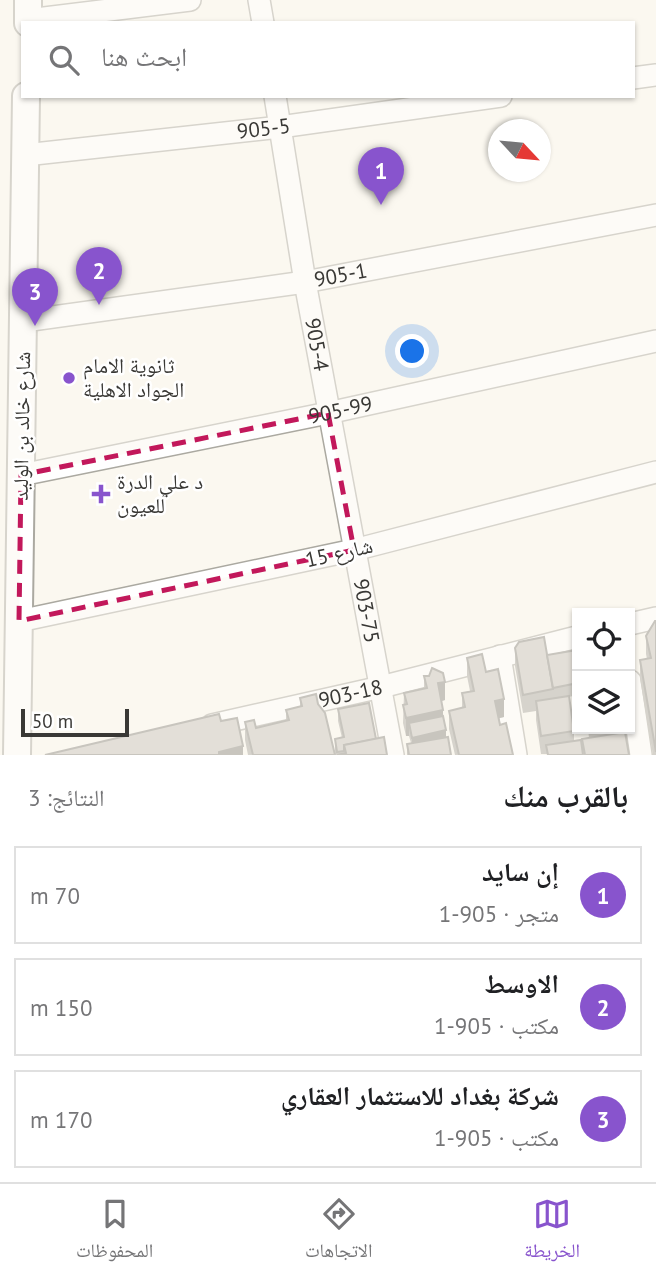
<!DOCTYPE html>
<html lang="ar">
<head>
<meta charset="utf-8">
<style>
	:root { --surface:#fff; --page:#f6f6f6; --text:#202124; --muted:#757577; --line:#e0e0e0; --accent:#8854cd }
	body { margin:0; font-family:"PT Sans","Noto Naskh Arabic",sans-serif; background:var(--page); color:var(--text); direction:rtl }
	.controls { position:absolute; right:21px; bottom:21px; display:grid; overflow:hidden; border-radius:0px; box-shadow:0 2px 5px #0004 }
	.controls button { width:63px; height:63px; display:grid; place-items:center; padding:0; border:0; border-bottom:2px solid var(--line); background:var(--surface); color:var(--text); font:35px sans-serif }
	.compass { position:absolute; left:488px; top:119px; width:63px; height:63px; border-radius:50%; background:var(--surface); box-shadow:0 2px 5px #0004; rotate:116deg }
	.scale { position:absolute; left:21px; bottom:18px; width:108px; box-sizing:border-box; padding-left:7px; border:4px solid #393835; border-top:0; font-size:19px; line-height:24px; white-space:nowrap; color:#393835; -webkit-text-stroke:5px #fff; paint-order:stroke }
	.you { position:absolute; left:413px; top:352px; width:24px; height:24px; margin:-18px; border:5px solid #fff; border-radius:50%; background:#1a73e8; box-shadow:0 0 0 10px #1a73e833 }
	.badge { display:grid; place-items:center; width:46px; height:46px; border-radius:50%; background:var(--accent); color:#fff; font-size:23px; font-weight:700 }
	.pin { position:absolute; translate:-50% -58px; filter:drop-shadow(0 2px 4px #0008) }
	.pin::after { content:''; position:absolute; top:37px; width:24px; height:21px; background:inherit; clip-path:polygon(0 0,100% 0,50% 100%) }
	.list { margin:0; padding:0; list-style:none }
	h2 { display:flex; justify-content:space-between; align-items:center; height:91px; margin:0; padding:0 28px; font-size:30px }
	h2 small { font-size:23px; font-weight:400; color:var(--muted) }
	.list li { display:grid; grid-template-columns:46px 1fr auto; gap:21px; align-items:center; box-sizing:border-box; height:98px; margin:0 14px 14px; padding:0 14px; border:2px solid var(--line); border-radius:0px }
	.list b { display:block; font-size:26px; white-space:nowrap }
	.list p { margin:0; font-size:23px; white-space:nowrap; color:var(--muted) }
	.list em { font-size:23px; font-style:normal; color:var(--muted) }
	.icon { flex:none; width:38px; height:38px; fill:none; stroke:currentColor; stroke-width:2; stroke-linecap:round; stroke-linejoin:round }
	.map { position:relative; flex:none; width:656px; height:755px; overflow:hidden; direction:ltr }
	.search { position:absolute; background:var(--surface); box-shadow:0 2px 5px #0004; left:21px; right:21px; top:21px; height:77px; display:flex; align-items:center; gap:18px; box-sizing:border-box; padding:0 24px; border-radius:0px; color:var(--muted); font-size:26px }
	.sheet { height:427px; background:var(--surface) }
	nav { display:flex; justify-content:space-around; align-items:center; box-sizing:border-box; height:98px; border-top:2px solid var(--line); background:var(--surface); font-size:19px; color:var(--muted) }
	nav a { display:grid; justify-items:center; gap:4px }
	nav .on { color:var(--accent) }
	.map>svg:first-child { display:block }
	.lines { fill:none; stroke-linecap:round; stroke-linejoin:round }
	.minor-casing { stroke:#aba9a1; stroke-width:24 }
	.major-casing { stroke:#aba9a1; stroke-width:30 }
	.minor { stroke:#fff; stroke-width:21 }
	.major { stroke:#fff; stroke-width:26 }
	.wall { fill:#a9a7a0 }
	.shaded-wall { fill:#8a8882 }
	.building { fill:#c5c2ba; stroke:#8a8882; stroke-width:2 }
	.marked { fill:none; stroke:#c2185b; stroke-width:5; stroke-dasharray:14 9; stroke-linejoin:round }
	.poi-dot { fill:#8854cd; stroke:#fff; stroke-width:2.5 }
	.labels { text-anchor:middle; stroke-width:5; stroke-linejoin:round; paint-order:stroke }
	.street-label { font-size:21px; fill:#393835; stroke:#fff }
	.poi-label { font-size:21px; fill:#393835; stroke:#fff; text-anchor:start }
</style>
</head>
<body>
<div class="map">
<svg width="656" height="755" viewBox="0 0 656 755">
	<rect width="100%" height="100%" fill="#fbf8f0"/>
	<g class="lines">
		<g class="minor-casing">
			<g id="minor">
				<path d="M259,0l4,23"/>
				<path d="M28,20l162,-20"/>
				<path d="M633,78l23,-3"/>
				<path id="s1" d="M275,96l30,186 88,473"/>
				<path id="s2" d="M25,155l255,-28 221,-31"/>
				<path id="s3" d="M24,321l281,-39 351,-67"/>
				<path id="s4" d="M21,475l307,-62 328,-72"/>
				<path d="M19,621l335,-71 302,-78"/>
				<path d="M630,624l26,-6"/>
				<path d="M500,656l16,99"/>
				<path d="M630,681l11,74"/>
				<path id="s5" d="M212,725l169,-38 196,-50"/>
			</g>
		</g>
		<g class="major-casing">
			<g id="major">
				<path d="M28,23v-23"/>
				<path d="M17,755l9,-659"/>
			</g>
		</g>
		<use href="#minor" class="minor"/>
		<use href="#major" class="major"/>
	</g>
	<g class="wall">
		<path d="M656,621v134h-3l-13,-76v-19l7,-1 -1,-5v-18z"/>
		<path d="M515,648l32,7 30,-5v54l-2,1 -2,-9 -4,1 5,34v10l8,8v-10l7,-1 -1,-9h36l5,26 -88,-1 -5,-34v-9l-13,2 -8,-47z"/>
		<path d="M467,658l19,14 18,45 -5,1 1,7 13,30h-58l-6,-26v-18l13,-3v-15l8,-2 -3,-15z"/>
		<path d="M424,676l21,24 -4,1 5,36 5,18h-44v-11l4,-1 -2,-7h-3l-3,-13 1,-30 20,-4z"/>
		<path d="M300,698l18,6 17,51h-87l-3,-15v-18l11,6 30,-8v-10l14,-4z"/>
		<path d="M338,709l38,30 11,16h-52v-16l7,-1 -4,-17z"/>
	</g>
	<g class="shaded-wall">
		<path d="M445,682v18l-7,2v-19z"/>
		<path d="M504,699v18l-9,2v-18z"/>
		<path d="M443,710v19l-34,-6v13h-3v-18z"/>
		<path d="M446,730v13l-34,7v-12z"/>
		<path d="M243,746v9h-24v-3z"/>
	</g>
	<g class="building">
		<path d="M655,621h1v131l-16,-92 11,-2 -5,-22z"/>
		<path d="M544,637l9,52 -30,6 -8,-47 4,-6z"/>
		<path d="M577,650v42h-2l-2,-8 -20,4 -6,-33z"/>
		<path d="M482,654l4,18 12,-3 6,30 -9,2 5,24 6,-2 7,32h-54l-10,-44 16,-4 -3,-14 12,-2 -7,-33z"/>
		<path d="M432,668l11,5 2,9 -7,1 5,27 -37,8 -3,-13 4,-1 -3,-11 23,-5 -3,-12h5z"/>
		<path d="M316,694l2,10 7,9 10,42h-82l-8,-33 9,-2 2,8 33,-8 -3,-10 16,-4 -2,-8z"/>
		<path d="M569,696l5,35 -33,5 -5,-35z"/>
		<path d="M369,703l7,36 -32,6v6l-7,1 -2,-13 9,-2 -6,-28z"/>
		<path d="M219,714l2,7 16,-3 6,28 -24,6v3h-174z"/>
		<path d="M443,716l3,14 -34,8 -3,-15z"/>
		<path d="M625,732l4,23h-44l-3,-16z"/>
		<path d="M384,737l3,18h-50l9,-2 -2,-8z"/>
		<path d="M448,737l3,18h-42l-2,-11z"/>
		<path d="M581,740l2,15h-35l-2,-10z"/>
	</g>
	<path d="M0 0H656V755H0ZM328,413l26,137 -335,71 2,-146z" fill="#fbf8f0" fill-opacity=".55" fill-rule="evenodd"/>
	<path class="marked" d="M328,413l26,137 -335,71 2,-146z"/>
	<g class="poi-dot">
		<circle cx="69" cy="378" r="7"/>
		<path d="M97.5 483.5h7v7h7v7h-7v7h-7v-7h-7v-7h7z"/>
	</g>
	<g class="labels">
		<g class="street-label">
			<text dy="7" stroke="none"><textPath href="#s2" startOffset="240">905-5</textPath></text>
			<text dy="7" stroke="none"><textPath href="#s3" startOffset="320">905-1</textPath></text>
			<text dy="7" stroke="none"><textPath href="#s1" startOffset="252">905-4</textPath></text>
			<text dy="7" stroke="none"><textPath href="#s4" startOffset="326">905-99</textPath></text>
			<text transform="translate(22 426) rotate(-89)" y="7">شارع خالد بن الوليد</text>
			<text transform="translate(339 553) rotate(-13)" y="7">شارع 15</text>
			<text dy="7" stroke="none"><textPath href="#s1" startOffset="523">903-75</textPath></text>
			<text dy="7" stroke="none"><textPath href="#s5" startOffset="142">903-18</textPath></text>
		</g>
		<g class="poi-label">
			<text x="83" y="373">ثانوية الامام<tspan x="83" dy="24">الجواد الاهلية</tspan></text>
			<text x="117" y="489">د علي الدرة<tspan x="117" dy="24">للعيون</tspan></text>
		</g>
	</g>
</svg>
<div class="controls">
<button><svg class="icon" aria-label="locate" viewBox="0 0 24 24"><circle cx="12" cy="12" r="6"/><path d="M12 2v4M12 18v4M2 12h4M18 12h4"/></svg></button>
<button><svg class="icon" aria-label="layers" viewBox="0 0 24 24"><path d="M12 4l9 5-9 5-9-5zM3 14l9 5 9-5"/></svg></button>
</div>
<svg class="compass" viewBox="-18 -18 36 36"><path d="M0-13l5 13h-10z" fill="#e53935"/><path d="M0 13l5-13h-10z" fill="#757577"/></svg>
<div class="scale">50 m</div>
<div class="you"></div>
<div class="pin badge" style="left:381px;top:205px">1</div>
<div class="pin badge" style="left:99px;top:305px">2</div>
<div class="pin badge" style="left:35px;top:326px">3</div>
<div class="search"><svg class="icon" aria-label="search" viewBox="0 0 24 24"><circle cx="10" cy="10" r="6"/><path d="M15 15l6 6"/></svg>ابحث هنا</div>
</div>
<section class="sheet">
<h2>بالقرب منك<small>النتائج: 3</small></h2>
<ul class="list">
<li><span class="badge">1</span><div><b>إن سايد</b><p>متجر · 905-1</p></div><em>70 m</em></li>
<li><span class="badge">2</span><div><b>الاوسط</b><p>مكتب · 905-1</p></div><em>150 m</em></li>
<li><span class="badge">3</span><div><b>شركة بغداد للاستثمار العقاري</b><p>مكتب · 905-1</p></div><em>170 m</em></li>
</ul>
</section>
<nav>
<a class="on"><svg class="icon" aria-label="map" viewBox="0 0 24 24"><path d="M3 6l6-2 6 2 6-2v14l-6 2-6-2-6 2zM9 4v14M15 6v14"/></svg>الخريطة</a>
<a><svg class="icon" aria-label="directions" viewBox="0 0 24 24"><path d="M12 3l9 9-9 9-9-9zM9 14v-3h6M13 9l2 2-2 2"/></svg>الاتجاهات</a>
<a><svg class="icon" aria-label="saved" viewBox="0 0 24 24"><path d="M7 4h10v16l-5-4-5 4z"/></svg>المحفوظات</a>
</nav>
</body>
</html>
